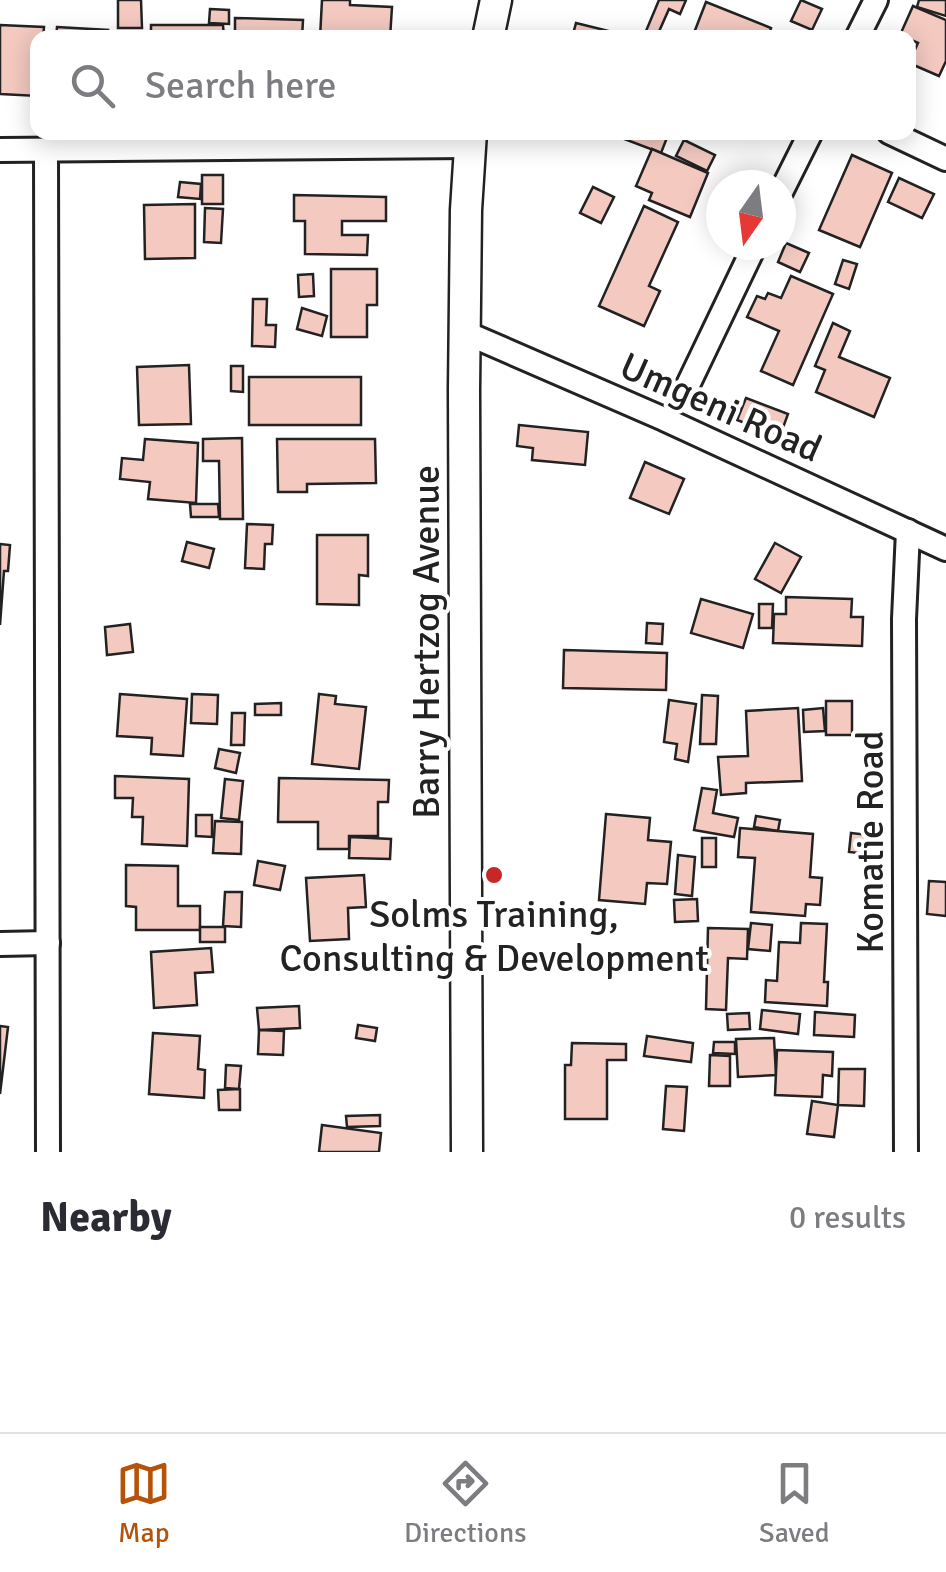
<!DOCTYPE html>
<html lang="en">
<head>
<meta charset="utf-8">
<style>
	:root { --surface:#fff; --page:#f7f7f7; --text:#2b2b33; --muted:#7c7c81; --line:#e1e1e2; --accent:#b45309 }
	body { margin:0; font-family:Signika,sans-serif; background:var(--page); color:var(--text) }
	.compass { position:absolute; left:706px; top:170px; width:90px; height:90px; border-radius:50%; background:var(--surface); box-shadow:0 5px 25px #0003; rotate:194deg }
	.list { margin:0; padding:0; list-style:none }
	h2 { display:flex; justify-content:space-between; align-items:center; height:130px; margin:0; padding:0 40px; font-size:42px }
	h2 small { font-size:32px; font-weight:400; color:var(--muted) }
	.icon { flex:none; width:55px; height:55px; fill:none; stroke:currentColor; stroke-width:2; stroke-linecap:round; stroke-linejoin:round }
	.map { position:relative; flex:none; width:946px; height:1152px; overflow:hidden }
	.search { position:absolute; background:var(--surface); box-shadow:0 5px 25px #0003; left:30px; right:30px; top:30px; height:110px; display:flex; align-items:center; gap:25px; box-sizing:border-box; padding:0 35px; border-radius:20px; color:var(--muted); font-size:38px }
	.sheet { height:280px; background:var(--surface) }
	nav { display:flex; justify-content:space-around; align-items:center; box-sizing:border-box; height:140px; border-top:2px solid var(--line); background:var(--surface); font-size:28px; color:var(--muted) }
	nav a { display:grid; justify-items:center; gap:5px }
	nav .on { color:var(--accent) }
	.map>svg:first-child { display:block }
	.building { fill:#f3c9c0; stroke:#222; stroke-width:2.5 }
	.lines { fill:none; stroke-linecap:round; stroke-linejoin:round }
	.minor-casing { stroke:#222; stroke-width:28 }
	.secondary-casing { stroke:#222; stroke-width:35 }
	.minor { stroke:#fff; stroke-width:22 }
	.secondary { stroke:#fff; stroke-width:30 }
	.poi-dot { fill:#c62828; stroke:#fff; stroke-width:4 }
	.labels { text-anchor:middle; stroke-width:8; stroke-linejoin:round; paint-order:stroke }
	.street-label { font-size:38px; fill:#222; stroke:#fff }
	.poi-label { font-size:38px; fill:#222; stroke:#fff }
</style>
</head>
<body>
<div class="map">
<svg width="946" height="1152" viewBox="0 0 946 1152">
	<rect width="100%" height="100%" fill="#fff"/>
	<g class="building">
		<path d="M118,0h23l1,28h-24z"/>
		<path d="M322,0h28v5l42,2 -2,31h-70z"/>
		<path d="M659,0h27l-6,14 -11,-5 -12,27 -11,-5z"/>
		<path d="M801,0l21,9 -10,21 -21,-9z"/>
		<path d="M919,0h27v16l-29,-9z"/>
		<path d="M706,2l65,26 -3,10h-76z"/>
		<path d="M913,6l33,14v41l-7,15 -30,-13 9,-20 -18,-8z"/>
		<path d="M210,9l19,1v14l-20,-1z"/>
		<path d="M235,18l68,2 -1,18h-67z"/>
		<path d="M576,23l53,13 -1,2h-56z"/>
		<path d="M0,25l44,2 -1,11h-5v58l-38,-2z"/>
		<path d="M151,25h72l1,13h-73z"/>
		<path d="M57,27l51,3 -1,8h-51z"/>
		<path d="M606,132h56l6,3 -7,18z"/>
		<path d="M684,140l31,15 -8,16 -31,-15z"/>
		<path d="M652,149l56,24 -18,44 -41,-17 3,-7 -16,-7z"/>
		<path d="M852,155l40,18 -32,74 -41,-17z"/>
		<rect x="202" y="175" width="21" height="29"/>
		<path d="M899,178l35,16 -12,24 -34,-16z"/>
		<path d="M180,182l21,2 -1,15 -22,-2z"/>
		<path d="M593,187l21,10 -13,26 -21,-10z"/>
		<path d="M294,195l92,2v24h-44v14h26l-1,20 -62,-1v-33h-11z"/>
		<path d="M195,204v54l-50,1 -1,-54z"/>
		<path d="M644,206l34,16 -29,64 11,5 -16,35 -45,-20z"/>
		<path d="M205,208l18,1 -2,34 -17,-1z"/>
		<path d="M786,243l23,10 -9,19 -22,-10z"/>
		<path d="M843,260l14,4 -8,25 -14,-5z"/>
		<path d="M331,269h46v36h-10v32h-36z"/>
		<path d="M313,274l1,22 -15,1 -1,-22z"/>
		<path d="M791,276l42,18 -40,91 -32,-14 18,-40 -32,-14 10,-21 8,3 3,-6 13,5z"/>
		<path d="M253,299h14l-1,26h10l-1,22 -23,-1z"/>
		<path d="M302,308l25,8 -5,20 -25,-7z"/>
		<path d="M833,323l17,8 -11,26 51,21 -16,39 -58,-25 9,-22 -10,-4z"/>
		<path d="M189,365l2,59 -52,1 -2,-58z"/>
		<path d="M231,366h12v26l-12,-1z"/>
		<rect x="249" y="377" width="112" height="48"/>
		<path d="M746,398l42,16 -8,22 -43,-16z"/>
		<path d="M519,425l69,7 -3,33 -53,-5 1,-12 -16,-2z"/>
		<path d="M242,438l1,81h-23l-1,-58h-16v-22z"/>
		<path d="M145,439l53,4 -2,60 -48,-4 2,-17 -30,-3 2,-21 21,2z"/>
		<path d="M277,439h98l1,44 -69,1v8h-29z"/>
		<path d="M645,462l39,17 -15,35 -39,-16z"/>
		<path d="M190,504h28l1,13h-28z"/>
		<path d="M247,524l26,1 -1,19h-7l-1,25 -19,-1z"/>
		<path d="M317,535h51v41l-9,-1v30l-42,-1z"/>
		<path d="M187,542l27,7 -5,19 -27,-7z"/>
		<path d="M775,543l26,14 -20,36 -26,-14z"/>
		<path d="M0,544l10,1 -2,26h-4l-4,54z"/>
		<path d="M786,597l66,2 -1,18h12l-1,29 -89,-3 1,-29h12z"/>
		<path d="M701,599l52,15 -10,34 -52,-15z"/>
		<path d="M759,604h14l-1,24h-13z"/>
		<path d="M647,623l16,1 -1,20 -16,-1z"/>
		<path d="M130,624l3,28 -26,3 -2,-28z"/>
		<path d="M564,650l103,3 -1,37 -103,-2z"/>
		<path d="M120,694l67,5 -4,57 -32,-2 1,-16 -35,-2z"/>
		<path d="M192,694l26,1 -1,29 -26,-1z"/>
		<path d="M319,694l17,2 -1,8 31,3 -7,62 -47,-5z"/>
		<path d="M702,695l16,1 -2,48h-16z"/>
		<path d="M669,700l27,4 -8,58 -13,-3 2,-15 -13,-2z"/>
		<rect x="826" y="701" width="26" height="34"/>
		<path d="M281,703v12h-26v-11z"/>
		<path d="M798,708l4,73 -56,2v10l-25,2 -3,-38 30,-1 -2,-45z"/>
		<path d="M823,708l2,23 -21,1 -1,-22z"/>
		<path d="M232,713h13l-1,32h-13z"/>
		<path d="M219,749l21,4 -4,20 -21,-5z"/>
		<path d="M115,776l74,3 -2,67 -45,-2 1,-27h-11l1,-19h-18z"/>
		<path d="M279,778l110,2 -1,22h-10v34h-29v13h-31v-27h-40z"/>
		<path d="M225,779l18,2 -4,39 -18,-2z"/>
		<path d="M702,788l15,2 -4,23 25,5 -4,19 -40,-7z"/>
		<path d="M606,814l44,4 -2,22 23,2 -4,42 -20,-1 -2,21 -46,-4z"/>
		<path d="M196,815h16v22l-16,-1z"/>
		<path d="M756,816l24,4 -2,11 -24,-4z"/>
		<path d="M215,821l27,1 -1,32 -28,-1z"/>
		<path d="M740,828l73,6 -3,43 12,1 -2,27 -14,-1 -1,12 -54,-4 4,-54 -17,-1z"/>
		<path d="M851,833l18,2 -1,19 -19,-2z"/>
		<path d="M350,837l41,2 -1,20 -41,-1z"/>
		<rect x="702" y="838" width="14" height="29"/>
		<path d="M678,855l17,2 -3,39 -17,-2z"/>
		<path d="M258,861l27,5 -5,24 -26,-5z"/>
		<path d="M126,865l52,1v40h22v24h-64v-23l-10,-1z"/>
		<path d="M364,875l2,32 -18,1 1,31 -39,2 -4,-63z"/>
		<path d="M929,881l17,1v34l-19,-2z"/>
		<path d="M225,892h17l-1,35 -18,-1z"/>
		<path d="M697,899l1,22 -23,1 -1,-22z"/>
		<path d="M751,923l21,2 -2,26 -22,-2z"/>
		<path d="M801,923l26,1 -3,58h4l-1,24 -62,-4 1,-22 11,1 2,-39 21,1z"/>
		<rect x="200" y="927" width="25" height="15"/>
		<path d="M708,928l40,1 -1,30 -19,-1 -2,52 -20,-1z"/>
		<path d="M211,948l2,24 -18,1 2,32 -43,3 -3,-56z"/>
		<path d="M299,1006l1,22 -41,2 -2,-22z"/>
		<path d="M762,1010l38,4 -2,20 -38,-5z"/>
		<path d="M815,1012l40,3 -1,22 -40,-2z"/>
		<path d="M749,1013l1,16 -22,1 -1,-16z"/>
		<path d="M358,1025l19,3 -2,13 -19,-3z"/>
		<path d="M0,1026l8,1 -8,67z"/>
		<path d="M259,1030l25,1 -1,24 -25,-1z"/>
		<path d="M153,1033l47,3 -2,33 7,1 -1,28 -55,-4z"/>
		<path d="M647,1036l46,7 -2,19 -47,-6z"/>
		<path d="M774,1038l2,37 -38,2 -2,-38z"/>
		<path d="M714,1042h21v12l-22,-1z"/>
		<path d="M572,1043l54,1v16h-19v59h-42v-54h6z"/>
		<path d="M777,1050l56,2 -1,24 -9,-1 -1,22 -47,-2z"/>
		<path d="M710,1055l20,1v30h-21z"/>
		<path d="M226,1065l15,1 -2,23 -14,-1z"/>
		<path d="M839,1069h26l-1,37 -26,-1z"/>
		<path d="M666,1086l21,1 -3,44 -21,-2z"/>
		<path d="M240,1089v21h-21l-1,-20z"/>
		<path d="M812,1101l26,4 -4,32 -27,-3z"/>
		<path d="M380,1115v11l-33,1 -1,-11z"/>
		<path d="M322,1125l59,8 -2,19h-60z"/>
	</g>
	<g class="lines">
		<g class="minor-casing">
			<g id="minor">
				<path d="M857,38l19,-38"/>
				<path d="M889,132l57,27"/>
				<path d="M0,150l470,-4"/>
				<path d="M46,150l2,1002"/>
				<path d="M781,192l30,-60"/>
				<path d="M466,333l198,86 282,130"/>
				<path d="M687,387l68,-142"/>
				<path d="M0,944l48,-1"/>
				<path d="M906,1152l-2,-533 4,-88"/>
			</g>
		</g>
		<g class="secondary-casing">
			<g id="secondary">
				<path d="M488,38l8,-38"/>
				<path d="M467,1152l-3,-762 2,-180 5,-78"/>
			</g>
		</g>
		<use href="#minor" class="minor"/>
		<use href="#secondary" class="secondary"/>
	</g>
	<circle class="poi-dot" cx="494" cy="875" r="10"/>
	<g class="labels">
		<g class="street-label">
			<text transform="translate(721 407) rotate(24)" y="13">Umgeni Road</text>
			<text transform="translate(426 642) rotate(-90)" y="13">Barry Hertzog Avenue</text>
			<text transform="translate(870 842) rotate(-90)" y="13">Komatie Road</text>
		</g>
		<g class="poi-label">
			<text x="494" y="927">Solms Training,<tspan x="494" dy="44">Consulting &amp; Development</tspan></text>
		</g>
	</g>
</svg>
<svg class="compass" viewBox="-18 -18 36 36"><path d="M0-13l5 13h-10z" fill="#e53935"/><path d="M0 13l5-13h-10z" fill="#7c7c81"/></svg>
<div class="search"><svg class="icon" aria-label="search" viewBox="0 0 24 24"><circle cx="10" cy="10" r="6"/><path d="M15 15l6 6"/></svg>Search here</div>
</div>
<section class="sheet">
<h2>Nearby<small>0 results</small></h2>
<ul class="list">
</ul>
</section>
<nav>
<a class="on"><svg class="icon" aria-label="map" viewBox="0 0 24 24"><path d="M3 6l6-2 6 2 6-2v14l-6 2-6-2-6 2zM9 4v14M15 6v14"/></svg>Map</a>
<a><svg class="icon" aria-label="directions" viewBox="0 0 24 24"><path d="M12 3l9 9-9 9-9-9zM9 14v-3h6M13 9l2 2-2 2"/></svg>Directions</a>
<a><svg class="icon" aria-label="saved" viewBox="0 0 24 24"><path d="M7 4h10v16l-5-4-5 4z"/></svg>Saved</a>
</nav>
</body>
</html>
